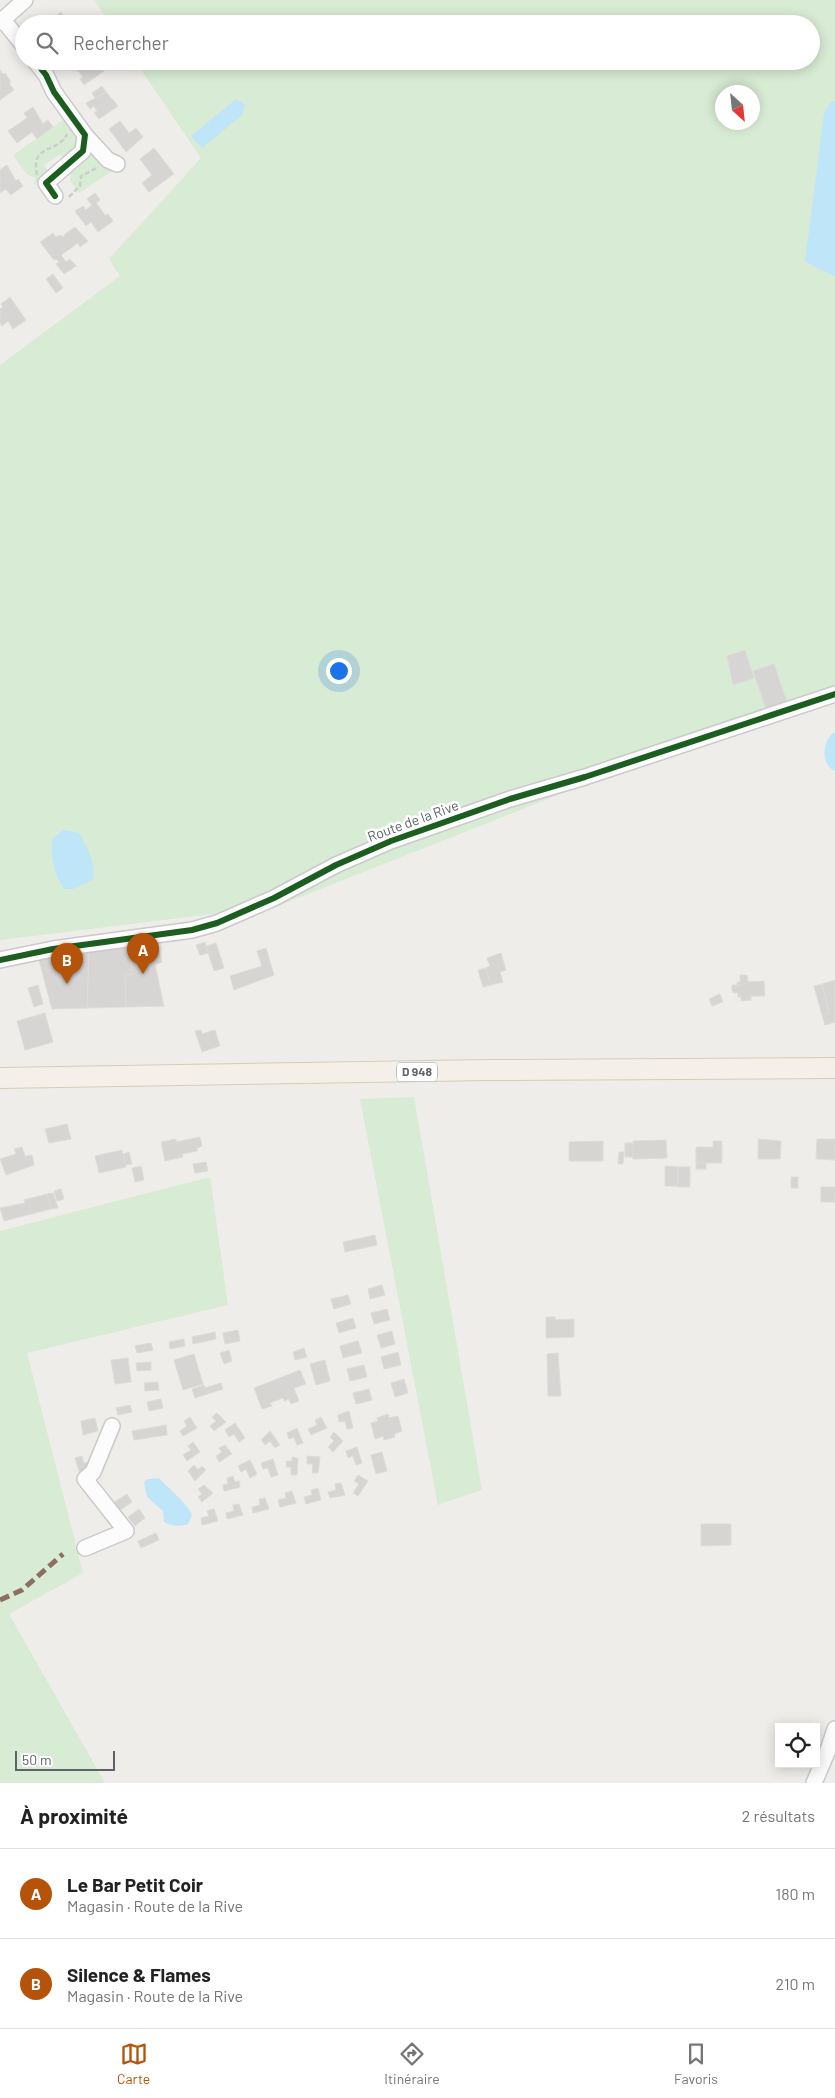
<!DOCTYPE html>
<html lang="fr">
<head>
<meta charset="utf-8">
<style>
	:root { --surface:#fff; --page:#f2f2f2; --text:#222; --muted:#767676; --line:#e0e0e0; --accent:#b45309 }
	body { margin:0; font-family:Barlow,sans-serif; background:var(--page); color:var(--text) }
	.controls { position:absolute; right:15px; bottom:15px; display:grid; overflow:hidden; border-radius:0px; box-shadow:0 2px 12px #0003 }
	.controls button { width:45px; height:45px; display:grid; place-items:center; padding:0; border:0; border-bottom:1px solid var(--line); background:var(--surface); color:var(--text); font:25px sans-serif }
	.compass { position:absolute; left:715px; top:85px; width:45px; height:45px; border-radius:50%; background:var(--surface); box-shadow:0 2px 12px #0003; rotate:153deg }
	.scale { position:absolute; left:15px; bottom:12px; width:100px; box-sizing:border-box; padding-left:5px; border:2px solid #5e6368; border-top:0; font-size:14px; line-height:18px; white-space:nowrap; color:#5e6368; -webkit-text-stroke:4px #fff; paint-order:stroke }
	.you { position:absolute; left:338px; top:670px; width:18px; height:18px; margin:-12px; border:4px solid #fff; border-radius:50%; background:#1a73e8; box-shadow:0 0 0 8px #1a73e833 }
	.badge { display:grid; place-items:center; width:32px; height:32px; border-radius:50%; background:var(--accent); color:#fff; font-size:16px; font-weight:700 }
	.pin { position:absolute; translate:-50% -41px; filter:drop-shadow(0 1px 2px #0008) }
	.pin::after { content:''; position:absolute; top:26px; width:18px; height:15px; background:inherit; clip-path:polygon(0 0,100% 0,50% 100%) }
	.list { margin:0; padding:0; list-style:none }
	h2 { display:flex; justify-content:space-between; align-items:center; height:65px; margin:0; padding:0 20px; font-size:21px }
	h2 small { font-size:16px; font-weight:400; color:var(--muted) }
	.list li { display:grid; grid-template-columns:32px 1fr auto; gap:15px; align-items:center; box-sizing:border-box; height:90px; padding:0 20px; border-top:1px solid var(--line) }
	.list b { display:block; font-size:19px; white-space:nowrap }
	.list p { margin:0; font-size:16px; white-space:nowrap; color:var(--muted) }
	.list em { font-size:16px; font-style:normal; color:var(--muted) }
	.icon { flex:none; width:28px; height:28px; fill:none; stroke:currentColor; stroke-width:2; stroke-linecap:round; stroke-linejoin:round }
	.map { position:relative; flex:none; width:835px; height:1783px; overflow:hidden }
	.search { position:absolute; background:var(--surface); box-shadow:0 2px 12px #0003; left:15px; right:15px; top:15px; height:55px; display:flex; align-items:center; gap:12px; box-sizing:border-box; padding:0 18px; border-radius:28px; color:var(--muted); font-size:19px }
	.sheet { height:245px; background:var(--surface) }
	nav { display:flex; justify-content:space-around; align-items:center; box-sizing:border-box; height:70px; border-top:1px solid var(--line); background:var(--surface); font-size:14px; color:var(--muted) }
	nav a { display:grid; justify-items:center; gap:2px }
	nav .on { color:var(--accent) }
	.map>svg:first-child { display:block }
	.green { fill:#d8ebd4; fill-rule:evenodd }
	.water { fill:#bee5f8 }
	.building { fill:#d6d5d3; stroke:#dedcd8 }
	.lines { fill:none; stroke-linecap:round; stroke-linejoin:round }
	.minor-casing { stroke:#cacaca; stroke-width:18 }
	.major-casing { stroke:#d8cbb6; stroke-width:22 }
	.path { stroke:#cbcfcb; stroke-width:2.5; stroke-dasharray:5 2.5; stroke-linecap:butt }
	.minor { stroke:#fdfcfc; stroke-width:15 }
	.major { stroke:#f4f0e9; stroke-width:20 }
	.quiet { stroke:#8d6e63; stroke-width:5; stroke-dasharray:10 5; stroke-linecap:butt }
	.cycleway-casing { stroke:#fff; stroke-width:9 }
	.cycleway { stroke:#1b5e20; stroke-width:6 }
	.labels { text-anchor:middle; stroke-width:5; stroke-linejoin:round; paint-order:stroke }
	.shield { fill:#fff; stroke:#8e9295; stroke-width:1 }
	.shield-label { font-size:12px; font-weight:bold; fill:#5e6368 }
	.street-label { font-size:14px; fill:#5e6368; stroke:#fff }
</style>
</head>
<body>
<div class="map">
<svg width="835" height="1783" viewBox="0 0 835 1783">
	<rect width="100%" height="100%" fill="#efede9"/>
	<g class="green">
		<path d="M94,0h741v685l-557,221 -278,34v-575l120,-89 -11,-17 92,-101 -66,-97h676v-37h-701zM722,92h30v30h-30z"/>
		<path d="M66,118l12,17v13l-12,14 -6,-8 -16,11 6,9 -16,11 1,-8 -8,-2 -14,-20z"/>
		<path d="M91,153l16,15 8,1 -36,24 -9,-12 1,-9z"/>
		<path d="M414,1097l68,393 -44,15 -78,-406z"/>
		<path d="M210,1177l18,128 -201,48 56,220 -74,41 96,169h-105v-552z"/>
	</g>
	<g class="water">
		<path d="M235,100l7,2 3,4 -3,9 -40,33 -11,-12z"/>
		<path d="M835,101v175l-30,-14 19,-148 6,-11z"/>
		<path d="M835,732v39c-15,-6 -13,-32 0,-39z"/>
		<path d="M63,830l16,3c7,13 18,31 14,47l-20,9h-9c-10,-15 -13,-32 -12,-50z"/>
		<path d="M159,1478c9,10 29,26 33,37l-4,9c-8,3 -17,2 -24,-2l-1,-11 -16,-14 -3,-15 4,-3z"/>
	</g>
	<g class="building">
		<path d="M61,12l6,8 -2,2 1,2h-21z"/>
		<path d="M64,61h40l-4,5 4,5 -20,14 -4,-6 3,-2 -5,-6 -15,-3z"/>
		<path d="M0,70l3,4 2,-1 6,9 -2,1 5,7 -14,10z"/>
		<path d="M102,86l4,6 -10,7 -4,-6z"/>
		<path d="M106,92l12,14 -19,13 -5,-6 3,-2 -3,-5 -4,3 -4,-6z"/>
		<path d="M33,107l10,17 5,-4 5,7 -16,12 -5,-7 -15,11 -9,-12 19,-13 -3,-5z"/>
		<path d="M120,121l9,12 7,-5 7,9 -17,15 -17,-23z"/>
		<path d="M154,148l20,26 -25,18 -7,-9 10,-8 -12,-16z"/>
		<path d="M7,165l9,16 2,-2 5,7 -12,9 -5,-6 -6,4v-23z"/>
		<path d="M95,193l5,7 -4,3 9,12 3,-1 5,7 -15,11 -7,-10 -5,4 -11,-15 8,-5 3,4 6,-5 -5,-6z"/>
		<path d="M75,227l13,14 -8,6 -2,-4 -17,12 5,7 4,-3 6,7 -12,8 -8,-10 3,-2 -3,-3 -2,1 -14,-18 13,-9 3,4 4,-2 4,2 1,-3z"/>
		<path d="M53,274l10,14 -7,5 -10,-14z"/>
		<path d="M10,297l16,23 -13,9 -5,-8 -6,5 -2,-3v-14l3,-2 -2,-3z"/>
		<path d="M745,650l9,28 -21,7 -6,-29z"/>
		<path d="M774,664l13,38 -21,7 -13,-38z"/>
		<path d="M157,942l5,20 -7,3 9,41 -38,1 -1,-32 7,-1 -1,-17h-3l-1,-11z"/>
		<path d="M205,942l3,11 -8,2 -4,-10z"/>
		<path d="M216,943l8,25 -10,3 -8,-25z"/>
		<path d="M127,946l1,11h3l1,17 -7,1 1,32 -39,1 2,-56z"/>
		<path d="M266,948l8,27 -40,15 -4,-14 32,-10 -5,-15z"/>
		<path d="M89,952l-2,56 -35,1 -13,-49z"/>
		<path d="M501,953l5,17 -6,2 3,10 -12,3 -5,-17 4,-2 -3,-8z"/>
		<path d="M486,968l5,17 -8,2 -5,-17z"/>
		<path d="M740,975h7l1,7 -16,7v-4h5v-3h3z"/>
		<path d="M835,980v42l-10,3 -3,-10 7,-2 -7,-29z"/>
		<path d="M764,981l1,15h-14v4l-10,1v-4h-3v-4h-5l-1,-4 16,-7z"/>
		<path d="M822,984l7,29 -7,2 -8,-29z"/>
		<path d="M38,985l5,19 -9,3 -6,-19z"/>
		<path d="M720,994l3,8 -11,4 -3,-7z"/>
		<path d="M45,1013l8,29 -28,8 -8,-29z"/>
		<path d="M201,1030l1,4 13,-4 5,16 -18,6 -7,-21z"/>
		<path d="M67,1124l4,15 -22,4 -4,-14z"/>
		<path d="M200,1137l2,9 -5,2v3l-15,3 1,3 -18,4 -4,-19 15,-3v3z"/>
		<path d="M758,1139l23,2 -1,18h-22z"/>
		<path d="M817,1139h18v21l-19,-1z"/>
		<path d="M666,1140l1,18 -34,1v-18z"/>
		<path d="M603,1141v20h-34v-19z"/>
		<path d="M713,1141h9v22h-26v-16h17z"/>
		<rect x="625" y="1143" width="8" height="14"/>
		<path d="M22,1147l3,9 7,-1 2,10 -28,10 -6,-16 16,-5 -2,-5z"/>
		<path d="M122,1150l4,17 -27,6 -4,-17z"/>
		<path d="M129,1152l3,12 -7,1 -2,-11z"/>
		<path d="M619,1152h5l-1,12h-5z"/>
		<path d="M206,1162l2,9 -13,2 -2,-9z"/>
		<rect x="696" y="1163" width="10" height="6"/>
		<path d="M141,1166l3,14 -9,2 -3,-14z"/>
		<path d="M665,1166l13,1v19h-13z"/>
		<rect x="678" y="1167" width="12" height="20"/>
		<rect x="791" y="1177" width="7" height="11"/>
		<rect x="821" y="1187" width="14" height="15"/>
		<path d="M61,1189l3,10 -7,2 -3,-10z"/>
		<path d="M53,1193l5,15 -7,1 -4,-15z"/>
		<path d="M47,1194l4,15 -47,12 -4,-13 25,-5 -1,-3z"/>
		<path d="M375,1235l2,10 -32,7 -2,-10z"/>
		<path d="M382,1285l3,10 -15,4 -2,-10z"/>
		<path d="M348,1295l3,9 -17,5 -3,-10z"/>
		<path d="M387,1309l3,11 -16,4 -3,-11z"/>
		<path d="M546,1317h9v3l19,-1v18l-28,1z"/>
		<path d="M353,1318l3,10 -17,5 -3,-10z"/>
		<path d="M238,1330l2,11 -15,3 -2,-11z"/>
		<path d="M392,1331l3,13 -14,4 -4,-13z"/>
		<path d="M215,1332l1,7 -23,5 -1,-7z"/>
		<path d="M184,1339l1,7 -15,3 -1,-7z"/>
		<path d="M358,1341l4,12 -19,5 -3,-12z"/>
		<path d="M151,1343l2,7 -16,3 -2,-7z"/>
		<path d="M304,1348l3,9 -12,3 -2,-8z"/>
		<path d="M229,1350l3,11 -8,3 -4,-11z"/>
		<path d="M398,1352l3,13 -17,4 -3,-12z"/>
		<path d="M558,1353l3,43h-13l-1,-42z"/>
		<path d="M194,1354l9,30 -20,6 -9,-30z"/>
		<path d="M128,1358l3,24 -16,2 -4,-24z"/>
		<path d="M325,1360l5,21 -14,4 -6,-21z"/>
		<path d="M151,1362v8l-14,1 -1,-8z"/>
		<path d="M364,1365l3,12 -17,4 -3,-12z"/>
		<path d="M300,1370l6,14 -12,4 5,13 -8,3 -2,-5 -5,2 -1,-3 -13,5 2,3 -10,3 -8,-21z"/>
		<path d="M404,1379l4,14 -13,4 -4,-14z"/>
		<path d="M158,1382l1,8 -14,1 -1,-8z"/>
		<path d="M221,1383l2,6 -28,9 -3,-9 12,-4 1,3z"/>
		<path d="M369,1389l3,11 -16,4 -3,-11z"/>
		<path d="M161,1399l2,9 -14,3 -2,-9z"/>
		<path d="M130,1405l2,7 -14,3 -2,-7z"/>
		<path d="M349,1411l4,17 -6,1 -2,-8 -6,1 -1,-7z"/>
		<path d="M217,1413l9,9 -12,9 -4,-5 6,-5 -4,-4z"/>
		<path d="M388,1414l1,4 9,-2 4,15 -8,3 1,3 -11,3 -1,-4 -8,3 -4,-16 7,-2 -1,-3z"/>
		<path d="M190,1417l7,11 -14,8 -3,-5 7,-5 -3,-5z"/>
		<path d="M321,1417l6,11 -16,7 -3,-6 9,-4 -2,-5z"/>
		<path d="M95,1418l3,13 -15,4 -2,-14z"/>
		<path d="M235,1423l10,15 -6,4 -5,-8 -5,3 -4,-7z"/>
		<path d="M166,1425l1,10 -33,5 -2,-9z"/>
		<path d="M297,1428l6,15 -6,2 -3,-8 -5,2 -2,-6z"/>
		<path d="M270,1431l10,14 -5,3 -5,-7 -5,4 -4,-5z"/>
		<path d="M334,1432l9,9 -10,11 -5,-5 6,-6 -4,-4z"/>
		<path d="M193,1442l7,10 -13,9 -4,-6 8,-5 -3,-4z"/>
		<path d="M225,1445l7,9 -13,8 -3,-6 6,-4 -3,-4z"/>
		<path d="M357,1447l5,16 -6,2 -3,-9 -5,2 -2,-7z"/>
		<path d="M382,1452l5,19 -11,3 -5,-19z"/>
		<path d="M82,1456l2,7 5,-1 2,6 -11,6 -5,-16z"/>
		<path d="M307,1456l13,1 -2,16h-6l1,-9h-6z"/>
		<path d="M292,1457l6,1 -1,17h-6v-8h-5v-6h6z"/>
		<path d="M273,1459l5,16 -7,2 -3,-9 -5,1 -2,-6z"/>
		<path d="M250,1460l7,14 -7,4 -4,-9 -5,3 -3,-6z"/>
		<path d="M194,1465l4,5 4,-4 4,4 -11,11 -7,-10z"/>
		<path d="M358,1475l10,6 -10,15 -5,-3 6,-9 -5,-3z"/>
		<path d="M233,1476l2,6 4,-1 1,6 -16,4 -1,-6 5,-1 -1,-6z"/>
		<path d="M341,1483l4,12 -15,3 -2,-6 8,-2 -1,-6z"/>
		<path d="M204,1485l9,8 -11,9 -4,-5 4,-3 -4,-5z"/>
		<path d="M318,1488l3,12 -15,4 -2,-7 8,-2 -1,-5z"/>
		<path d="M292,1491l4,12 -16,4 -2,-7 8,-2 -1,-5z"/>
		<path d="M127,1494l5,8 -13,9 -6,-8z"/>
		<path d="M265,1498l4,11 -16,4 -1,-6 8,-2 -1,-6z"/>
		<path d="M239,1504l4,11 -16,4 -1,-6 8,-2 -1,-6z"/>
		<path d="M139,1509l6,9 -10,8 -7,-9z"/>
		<path d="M214,1509l4,12 -16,4 -1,-7 8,-2 -2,-5z"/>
		<path d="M701,1524h30v21l-30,1z"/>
		<path d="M156,1533l3,7 -18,8 -3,-7z"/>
	</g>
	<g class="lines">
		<g class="minor-casing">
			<g id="minor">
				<path d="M3,20l21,26"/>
				<path d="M0,22l25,-22"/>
				<path d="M35,61l11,14 8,17 31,43 -2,16 -37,32 9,13"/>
				<path d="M85,135l23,25 9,4"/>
				<path d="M0,960l53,-11 139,-19 25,-7 57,-25 62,-33 55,-24 119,-42 75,-22 250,-83"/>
				<path d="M85,1548l41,-17 -41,-52 8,-7 19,-46"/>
				<path d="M814,1783l14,-33 7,-21"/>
			</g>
		</g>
		<g class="major-casing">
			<path id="major" d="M0,1078l489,-8 346,-2"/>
		</g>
		<g class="path">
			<path d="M37,175c-7,-32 21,-21 30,-41"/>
			<path d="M69,197l11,-11 1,-10 16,-8"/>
		</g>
		<use href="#minor" class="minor"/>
		<use href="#major" class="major"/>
		<path class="quiet" d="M0,1600l22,-10 41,-36"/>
		<g class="cycleway-casing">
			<g id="cycleway">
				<path d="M35,61l11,14 8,17 31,43 -2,16 -37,32 9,13"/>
				<path d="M0,960l53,-11 139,-19 25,-7 57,-25 62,-33 55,-24 119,-42 75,-22 250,-83"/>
			</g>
		</g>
		<use href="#cycleway" class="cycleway"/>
	</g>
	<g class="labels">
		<rect class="shield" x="397" y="1062.5" width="40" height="19" rx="4"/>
		<g class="shield-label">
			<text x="417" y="1076">D 948</text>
		</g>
		<g class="street-label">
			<text transform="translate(413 821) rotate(-20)" y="5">Route de la Rive</text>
		</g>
	</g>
</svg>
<div class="controls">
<button><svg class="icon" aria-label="locate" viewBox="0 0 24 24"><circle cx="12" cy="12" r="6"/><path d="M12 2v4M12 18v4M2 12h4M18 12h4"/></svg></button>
</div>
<svg class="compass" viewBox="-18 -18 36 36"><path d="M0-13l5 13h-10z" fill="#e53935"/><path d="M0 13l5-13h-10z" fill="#767676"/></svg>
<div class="scale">50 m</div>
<div class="you"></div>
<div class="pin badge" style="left:143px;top:974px">A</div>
<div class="pin badge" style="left:67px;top:984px">B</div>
<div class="search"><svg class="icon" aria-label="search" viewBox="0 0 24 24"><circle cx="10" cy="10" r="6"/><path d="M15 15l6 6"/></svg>Rechercher</div>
</div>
<section class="sheet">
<h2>À proximité<small>2 résultats</small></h2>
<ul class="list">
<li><span class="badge">A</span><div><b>Le Bar Petit Coir</b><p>Magasin · Route de la Rive</p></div><em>180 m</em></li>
<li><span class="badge">B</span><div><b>Silence &amp; Flames</b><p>Magasin · Route de la Rive</p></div><em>210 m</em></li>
</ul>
</section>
<nav>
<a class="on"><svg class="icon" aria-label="map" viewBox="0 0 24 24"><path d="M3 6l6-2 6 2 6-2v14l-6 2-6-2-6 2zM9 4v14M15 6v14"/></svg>Carte</a>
<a><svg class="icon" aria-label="directions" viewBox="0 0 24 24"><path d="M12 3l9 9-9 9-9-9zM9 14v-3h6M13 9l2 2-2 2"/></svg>Itinéraire</a>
<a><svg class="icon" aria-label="saved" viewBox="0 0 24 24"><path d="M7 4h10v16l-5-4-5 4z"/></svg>Favoris</a>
</nav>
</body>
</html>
